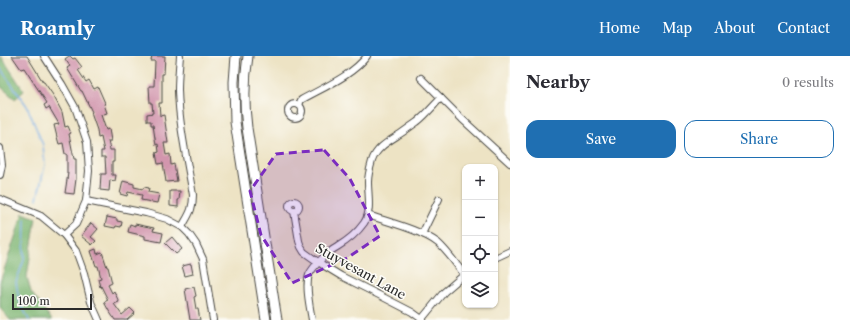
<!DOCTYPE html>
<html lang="en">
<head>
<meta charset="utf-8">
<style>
	:root { --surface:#fff; --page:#f2f2f3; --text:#2b2b33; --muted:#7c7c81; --line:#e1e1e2; --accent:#1f6fb2 }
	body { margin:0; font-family:"Libre Caslon Text",serif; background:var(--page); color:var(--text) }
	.controls { position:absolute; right:12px; bottom:12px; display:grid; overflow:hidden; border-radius:8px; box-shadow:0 1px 3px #0004 }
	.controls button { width:36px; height:36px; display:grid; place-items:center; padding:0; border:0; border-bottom:1px solid var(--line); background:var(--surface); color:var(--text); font:20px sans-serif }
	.scale { position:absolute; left:12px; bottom:10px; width:80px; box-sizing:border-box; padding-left:4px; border:2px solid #2b2b2b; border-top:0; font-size:11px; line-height:14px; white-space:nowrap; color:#2b2b2b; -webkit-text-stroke:3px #fdfcf7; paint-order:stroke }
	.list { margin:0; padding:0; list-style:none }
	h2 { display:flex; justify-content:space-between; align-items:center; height:52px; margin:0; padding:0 16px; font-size:17px }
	h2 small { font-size:13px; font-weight:400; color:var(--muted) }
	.actions { display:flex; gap:8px; padding:12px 16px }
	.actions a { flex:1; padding:9px 0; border:1px solid var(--accent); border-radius:12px; text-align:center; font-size:14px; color:var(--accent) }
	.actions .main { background:var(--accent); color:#fff }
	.icon { flex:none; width:22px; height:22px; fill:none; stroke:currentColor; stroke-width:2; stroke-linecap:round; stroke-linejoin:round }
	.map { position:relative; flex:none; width:510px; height:264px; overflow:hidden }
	header { display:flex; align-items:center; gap:24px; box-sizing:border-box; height:56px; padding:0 20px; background:var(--accent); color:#fff }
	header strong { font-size:19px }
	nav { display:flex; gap:22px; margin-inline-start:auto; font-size:14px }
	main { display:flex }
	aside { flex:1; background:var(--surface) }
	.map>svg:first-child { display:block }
	.forest { fill:#7eb572; stroke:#54704e }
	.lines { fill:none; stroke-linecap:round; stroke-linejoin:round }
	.stream { stroke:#74abe3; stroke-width:1.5 }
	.building { fill:#d296ad }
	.minor-casing { stroke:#484742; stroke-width:8 }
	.highway-casing { stroke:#484742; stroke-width:11 }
	.minor { stroke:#fff; stroke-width:6 }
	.highway { stroke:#fff; stroke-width:9 }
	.marked { fill:#7b2cbf; fill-opacity:0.2; stroke:#7b2cbf; stroke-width:3; stroke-dasharray:8 5; stroke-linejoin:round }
	.labels { text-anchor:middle; stroke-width:3; stroke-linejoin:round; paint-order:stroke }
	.street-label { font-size:13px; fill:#2b2b2b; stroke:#fdfcf7 }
</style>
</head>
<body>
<header>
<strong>Roamly</strong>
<nav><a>Home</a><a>Map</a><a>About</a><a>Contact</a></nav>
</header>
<main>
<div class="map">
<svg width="510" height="264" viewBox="0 0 510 264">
	<rect width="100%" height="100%" fill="#fdfcf7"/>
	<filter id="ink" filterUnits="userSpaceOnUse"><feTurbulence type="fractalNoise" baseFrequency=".025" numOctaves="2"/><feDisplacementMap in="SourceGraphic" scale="8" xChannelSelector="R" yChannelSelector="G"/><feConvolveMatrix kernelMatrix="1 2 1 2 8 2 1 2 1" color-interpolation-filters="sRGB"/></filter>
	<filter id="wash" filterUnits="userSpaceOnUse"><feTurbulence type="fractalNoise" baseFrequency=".012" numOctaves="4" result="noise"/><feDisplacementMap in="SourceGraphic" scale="16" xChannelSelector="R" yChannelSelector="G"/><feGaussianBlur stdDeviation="0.9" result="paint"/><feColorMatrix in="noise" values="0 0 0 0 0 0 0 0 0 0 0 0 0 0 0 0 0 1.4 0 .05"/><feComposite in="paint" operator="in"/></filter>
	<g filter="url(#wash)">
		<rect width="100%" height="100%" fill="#ede3c4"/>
		<g class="forest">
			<path d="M0,0h1l23,35 -9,8 -15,-13z"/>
			<path d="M23,157l13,5 -9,59 4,15 21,28h-42l-10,-12v-26z"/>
		</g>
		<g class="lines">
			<g class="stream">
				<path d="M0,12l27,38 16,39 2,20 -8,34"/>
				<path d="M25,163l-1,41 -8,22 3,18 10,20"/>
			</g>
		</g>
		<g id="blocks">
			<g class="building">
				<path d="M12,0h15l16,26h1l9,13 9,17 3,15 3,-1 3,7 -2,1 5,25h2v20l-2,15 -9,-1 3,-20h-1v-19h-2l-2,-11 -4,1 -2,-7 -3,-12 5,-1 -10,-17 -3,2 -2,-4 3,-2 -23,-35 -3,1z"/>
				<path d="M69,0h1l3,3 2,-1 7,9 -4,3 8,12 3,-2 5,9 4,-2 7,16 -1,1 3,9 -6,2 5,15 3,-1 2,12h-3l2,9h4v12h-2v13h4l-1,6 -5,-1 -1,11 -9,-1 1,-16h5l-1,-17h-4v-6h3l-3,-14 -3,1 -1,-8 -6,-17 1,-1 -10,-21h-1l-14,-23 3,-2 -5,-7z"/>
				<path d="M152,0h13l-1,18h-2v29h-3l1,13 4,-1 4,28h-4l2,12 4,-1 1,11 3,-1 3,17 -11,1 -3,-19 -5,1 -2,-11 3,-1 -1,-8 -2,1 -3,-20h-2v-4h-4v-7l6,-1 -1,-10h-2l-1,-17h5l1,-25h-4z"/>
				<path d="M123,125l11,3v3l9,2 1,-2 5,1 -1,4 11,2 -2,9 -16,-3 1,-5 -14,-3 -1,4 -7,-2z"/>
				<path d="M170,135h10l-1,9h-1v7l-8,-1z"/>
				<path d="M107,161l10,2v2l5,1 -1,5 -5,-1 -1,2 -10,-2z"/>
				<path d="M91,167l7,6 -7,8 5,4 -4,4 -11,-9z"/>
				<path d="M130,168l5,2v-2l19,4 -1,3 10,2 -2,9 -16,-3v-3l-17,-4z"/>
				<path d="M172,181l10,12 -6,5 -11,-11z"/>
				<path d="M96,193l1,5 5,-2 5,15h1l4,16 -4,2 4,8 2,-2 5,11 -5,2 8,11 8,-7 5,5 -8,7h-12l-6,-9 -5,-9 4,-2 -7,-14 -1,1 -2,-8 3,-1 -3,-12h-2l-5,-15z"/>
				<path d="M191,208l2,10 -8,2 -3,-10z"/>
				<path d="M194,231l2,9 -2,1 2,12h2l2,11h-10l-5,-31z"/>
			</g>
		</g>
	</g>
	<g filter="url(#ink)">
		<use href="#blocks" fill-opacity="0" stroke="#484742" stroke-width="1"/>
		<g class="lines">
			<g class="minor-casing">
				<g id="minor">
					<path d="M44,0l18,28 13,23 12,35 2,29 -3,30 -10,23 -12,11"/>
					<path d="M180,0c-1,11 -2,23 -2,34 1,35 9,70 15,105 0,15 -4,19 -11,32"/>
					<path d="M421,22l41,41 48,44"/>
					<circle cx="295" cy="55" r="7"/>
					<path d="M299,49l2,-5c21,-12 51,-24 66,-44"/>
					<path d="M0,92l2,17 -2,10"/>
					<path d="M0,143l41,17 23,19 12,16 8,22 7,29 8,18"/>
					<circle cx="294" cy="150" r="5"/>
					<path d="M86,145l60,12 21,6 15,8 7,7 7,10 7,15 10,61"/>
					<path d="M294,155l5,30 2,6 3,5 14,10 23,14 38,19 33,17 11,8"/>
					<path d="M368,159c20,7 53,15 70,28 10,9 18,21 26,31"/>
					<path d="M422,178l17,-35"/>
					<path d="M495,202l15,-7"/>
					<path d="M312,264c-2,-12 -7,-34 -3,-45 4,-9 19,-23 28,-28 10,-6 20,-14 27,-24 8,-12 4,-27 4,-41 0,-7 2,-14 4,-21 4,-13 17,-20 28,-27 6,-4 11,-8 17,-12 9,-7 16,-16 24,-24"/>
					<path d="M421,264l23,-28 21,-18"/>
				</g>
			</g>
			<g class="highway-casing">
				<g id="highway">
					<path d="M236,0l-2,26 1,40 31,198"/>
					<path d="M248,0c-4,24 -4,48 -1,72l30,192"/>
				</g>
			</g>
			<use href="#minor" class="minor"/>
			<use href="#highway" class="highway"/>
		</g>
	</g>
	<path class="marked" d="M324,94l26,29 30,57 -33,22 -55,25 -31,-48 -11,-44 26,-37z"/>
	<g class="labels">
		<g class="street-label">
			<text transform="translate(361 215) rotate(29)" y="5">Stuyvesant Lane</text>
		</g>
	</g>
</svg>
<div class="controls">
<button>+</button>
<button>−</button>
<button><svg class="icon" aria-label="locate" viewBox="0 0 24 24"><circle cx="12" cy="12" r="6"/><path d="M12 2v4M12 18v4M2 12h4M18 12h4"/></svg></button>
<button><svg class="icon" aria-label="layers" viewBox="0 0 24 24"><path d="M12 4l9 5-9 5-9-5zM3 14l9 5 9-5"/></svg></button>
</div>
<div class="scale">100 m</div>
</div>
<aside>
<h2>Nearby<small>0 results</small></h2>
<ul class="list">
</ul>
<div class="actions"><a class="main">Save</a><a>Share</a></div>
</aside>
</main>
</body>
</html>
